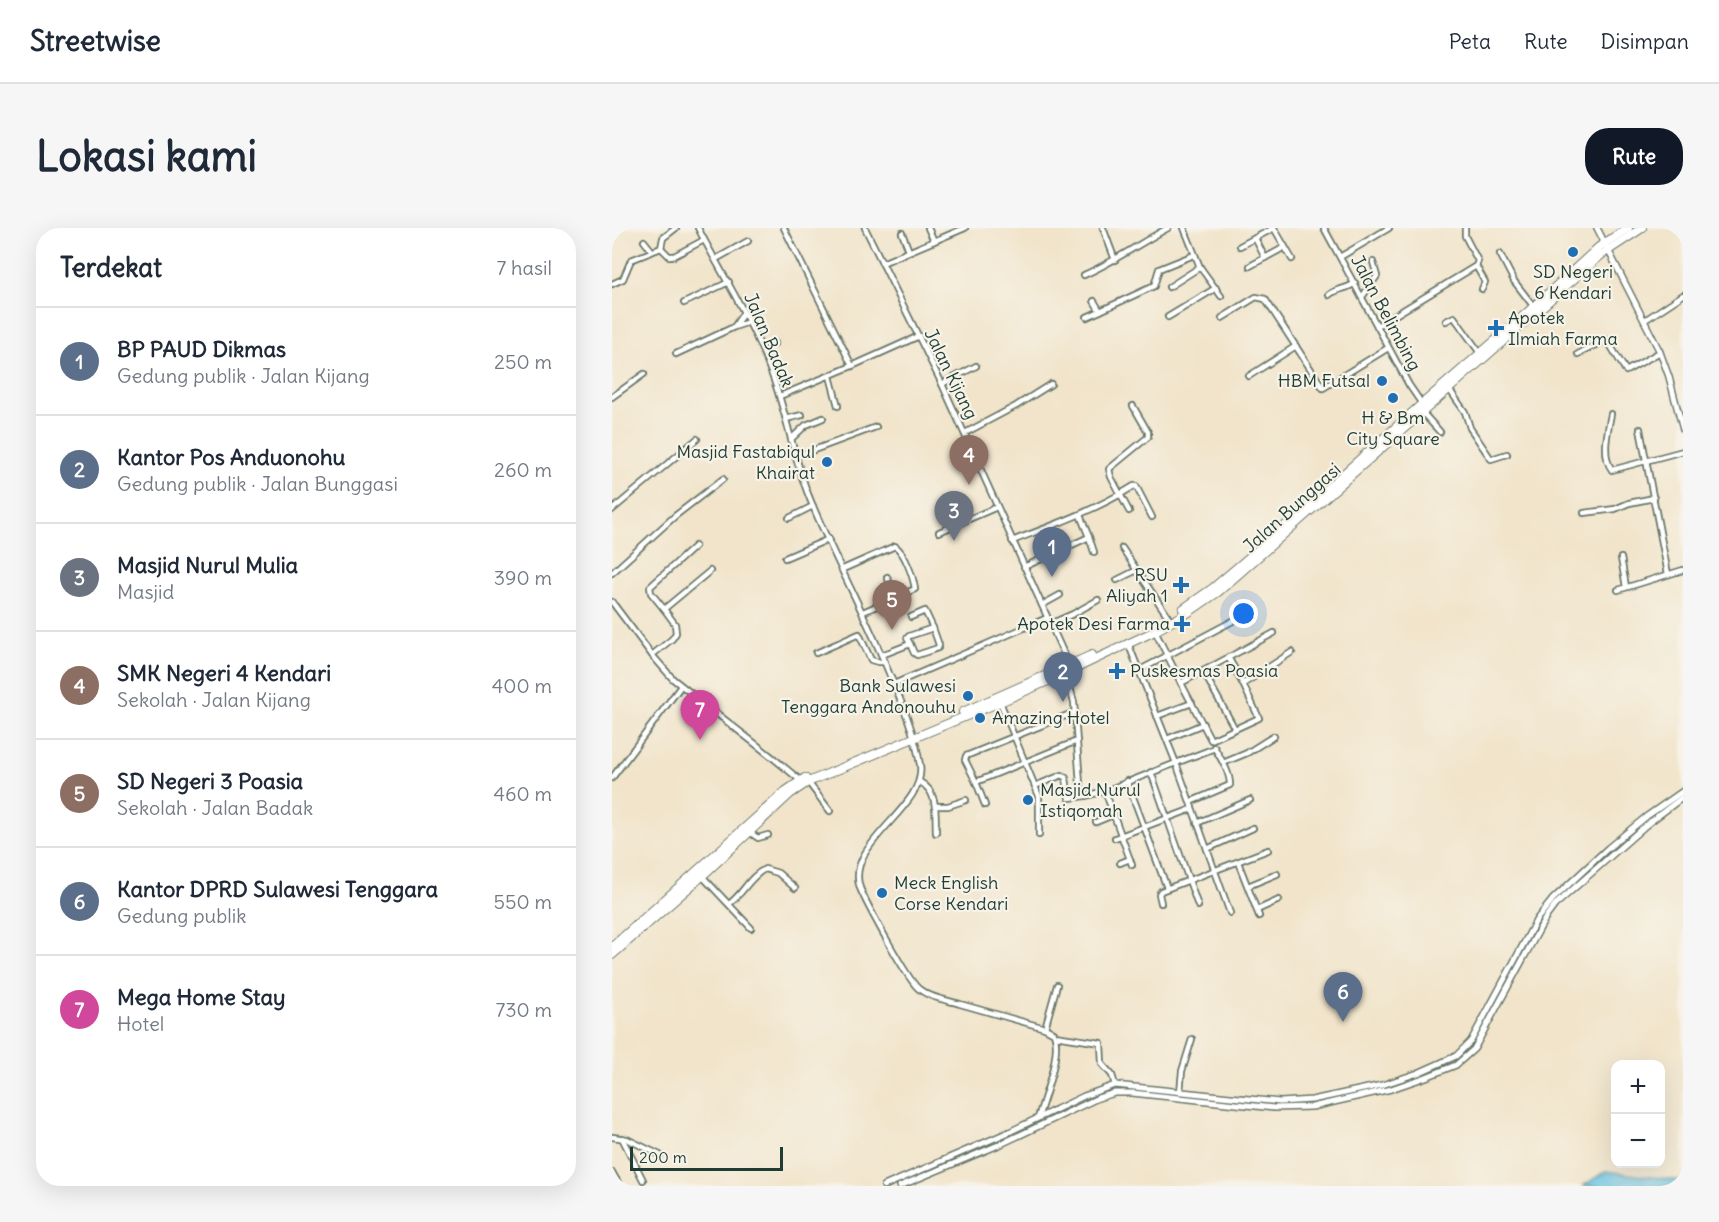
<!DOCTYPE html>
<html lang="id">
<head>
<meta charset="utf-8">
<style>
	:root { --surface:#fff; --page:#f6f6f7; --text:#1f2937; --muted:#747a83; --line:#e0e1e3; --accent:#111827 }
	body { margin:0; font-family:Delius,sans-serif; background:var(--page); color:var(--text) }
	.controls { position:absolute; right:18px; bottom:18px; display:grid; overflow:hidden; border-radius:12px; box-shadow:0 6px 24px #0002 }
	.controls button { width:54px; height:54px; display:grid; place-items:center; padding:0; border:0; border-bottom:2px solid var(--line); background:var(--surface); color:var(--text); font:30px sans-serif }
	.scale { position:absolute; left:18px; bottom:15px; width:153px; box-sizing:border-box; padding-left:6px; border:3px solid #1f3d34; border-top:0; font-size:16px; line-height:21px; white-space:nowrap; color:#1f3d34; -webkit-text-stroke:4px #f7f3e8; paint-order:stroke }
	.you { position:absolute; left:632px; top:386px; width:21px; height:21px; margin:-15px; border:4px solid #fff; border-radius:50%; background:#1a73e8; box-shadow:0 0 0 9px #1a73e833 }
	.badge { display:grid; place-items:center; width:39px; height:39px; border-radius:50%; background:var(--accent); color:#fff; font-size:20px; font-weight:700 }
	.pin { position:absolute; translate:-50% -50px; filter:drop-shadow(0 2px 3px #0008) }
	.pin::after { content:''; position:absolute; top:32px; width:21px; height:18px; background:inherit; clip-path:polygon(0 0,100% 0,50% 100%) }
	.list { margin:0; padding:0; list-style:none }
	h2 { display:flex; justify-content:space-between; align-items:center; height:78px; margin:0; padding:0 24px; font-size:26px }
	h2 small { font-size:20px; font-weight:400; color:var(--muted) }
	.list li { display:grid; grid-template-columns:39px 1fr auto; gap:18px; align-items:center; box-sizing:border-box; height:108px; padding:0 24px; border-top:2px solid var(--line) }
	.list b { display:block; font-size:22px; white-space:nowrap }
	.list p { margin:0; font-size:20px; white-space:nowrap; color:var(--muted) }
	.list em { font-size:20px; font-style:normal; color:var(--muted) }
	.map { position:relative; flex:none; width:1071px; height:958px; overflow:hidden; border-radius:24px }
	header { display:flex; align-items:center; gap:36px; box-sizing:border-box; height:84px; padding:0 30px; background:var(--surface); border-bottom:2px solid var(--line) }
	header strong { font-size:28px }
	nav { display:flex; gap:33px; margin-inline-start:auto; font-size:21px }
	.intro { display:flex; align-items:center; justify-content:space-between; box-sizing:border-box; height:144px; padding:0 36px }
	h1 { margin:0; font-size:42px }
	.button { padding:15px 27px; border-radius:24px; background:var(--accent); color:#fff; font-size:21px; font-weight:700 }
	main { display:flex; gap:36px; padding:0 36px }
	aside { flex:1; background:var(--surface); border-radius:24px; box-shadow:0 6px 24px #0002 }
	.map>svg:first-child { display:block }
	.water { fill:#65c2e3; stroke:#42808c; stroke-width:1.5 }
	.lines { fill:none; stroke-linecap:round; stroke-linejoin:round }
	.minor-casing { stroke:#687768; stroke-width:8 }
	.tertiary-casing { stroke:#687768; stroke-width:8 }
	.trunk-casing { stroke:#687768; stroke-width:10 }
	.minor { stroke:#fff; stroke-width:4.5 }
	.tertiary { stroke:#fff; stroke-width:5 }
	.trunk { stroke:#fff; stroke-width:8 }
	.poi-dot { fill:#1f6fb2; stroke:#f7f3e8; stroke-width:2 }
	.labels { text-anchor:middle; stroke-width:4.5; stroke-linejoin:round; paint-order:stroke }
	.poi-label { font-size:18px; fill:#1f3d34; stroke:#f7f3e8; text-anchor:start }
	.street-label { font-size:18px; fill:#1f3d34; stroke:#f7f3e8 }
</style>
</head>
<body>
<header>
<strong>Streetwise</strong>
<nav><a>Peta</a><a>Rute</a><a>Disimpan</a></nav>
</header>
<div class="intro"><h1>Lokasi kami</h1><a class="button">Rute</a></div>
<main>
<aside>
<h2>Terdekat<small>7 hasil</small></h2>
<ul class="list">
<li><span class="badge" style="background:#5c6f8a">1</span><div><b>BP PAUD Dikmas</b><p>Gedung publik · Jalan Kijang</p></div><em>250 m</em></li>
<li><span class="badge" style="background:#5c6f8a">2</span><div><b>Kantor Pos Anduonohu</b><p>Gedung publik · Jalan Bunggasi</p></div><em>260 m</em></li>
<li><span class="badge" style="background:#6b7280">3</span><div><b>Masjid Nurul Mulia</b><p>Masjid</p></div><em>390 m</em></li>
<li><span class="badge" style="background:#8d6e63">4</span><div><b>SMK Negeri 4 Kendari</b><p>Sekolah · Jalan Kijang</p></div><em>400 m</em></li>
<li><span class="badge" style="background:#8d6e63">5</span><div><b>SD Negeri 3 Poasia</b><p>Sekolah · Jalan Badak</p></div><em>460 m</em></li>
<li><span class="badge" style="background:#5c6f8a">6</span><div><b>Kantor DPRD Sulawesi Tenggara</b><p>Gedung publik</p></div><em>550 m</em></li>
<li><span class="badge" style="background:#d1479c">7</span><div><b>Mega Home Stay</b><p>Hotel</p></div><em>730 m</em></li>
</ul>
</aside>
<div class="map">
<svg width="1071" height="958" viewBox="0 0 1071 958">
	<rect width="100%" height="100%" fill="#f7f3e8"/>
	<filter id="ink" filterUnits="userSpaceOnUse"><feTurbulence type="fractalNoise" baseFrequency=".0167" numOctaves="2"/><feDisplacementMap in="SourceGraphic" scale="12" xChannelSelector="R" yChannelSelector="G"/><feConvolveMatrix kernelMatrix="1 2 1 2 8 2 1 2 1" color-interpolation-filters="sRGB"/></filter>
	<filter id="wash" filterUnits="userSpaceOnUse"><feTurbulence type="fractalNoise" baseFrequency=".008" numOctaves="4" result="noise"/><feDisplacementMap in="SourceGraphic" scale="24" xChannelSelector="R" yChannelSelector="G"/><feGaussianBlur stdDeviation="1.35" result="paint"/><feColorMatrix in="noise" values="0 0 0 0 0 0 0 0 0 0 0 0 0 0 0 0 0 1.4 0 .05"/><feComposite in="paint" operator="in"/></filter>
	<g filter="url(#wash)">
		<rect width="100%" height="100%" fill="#f1e4ca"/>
		<path class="water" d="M994,943l77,10v5h-100z"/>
	</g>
	<g filter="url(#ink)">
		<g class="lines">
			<g class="minor-casing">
				<g id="minor">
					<path d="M86,0c25,48 54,93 73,144 16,41 22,86 39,127 24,59 55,115 79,174 13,30 26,60 31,92 7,43 -76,78 -60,123 6,15 48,93 59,101 11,9 28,11 41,15 28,8 57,16 85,24l9,5c8,20 -10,64 -16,85"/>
					<path d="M253,0l77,156 127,281"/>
					<path d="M316,0l6,13"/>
					<path d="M491,0l12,32"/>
					<path d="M572,0l16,39 21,29"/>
					<path d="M662,0l18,31"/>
					<path d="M712,0l85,157 13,19"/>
					<path d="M290,5l7,18"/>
					<path d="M643,10l10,20"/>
					<path d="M32,13l8,10"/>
					<path d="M628,18l34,-18"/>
					<path d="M49,20l8,8h5l30,-16"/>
					<path d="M888,26l14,27 20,26"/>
					<path d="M728,29l49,-29"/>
					<path d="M104,31l32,-18"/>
					<path d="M270,35l83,-35"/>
					<path d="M638,38l35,-19"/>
					<path d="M864,38l9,16 -3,7"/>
					<path d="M472,47c30,-13 56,-32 84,-47"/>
					<path d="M0,56l11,-5 8,-19 30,-12 2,-10 13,-10"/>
					<path d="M557,59l31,-20"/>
					<path d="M717,67c8,-7 17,-5 26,-12"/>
					<path d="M750,69l15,-21 -4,-14"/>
					<path d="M482,73l6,10"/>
					<path d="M72,75l45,-21"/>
					<path d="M475,89l67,-31 5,-17 35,-14"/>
					<path d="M556,89l48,-29"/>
					<path d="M610,90l34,-21 9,2 58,89 65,-40"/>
					<path d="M1033,92l38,-25"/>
					<path d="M834,93l8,-4 26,36"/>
					<path d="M765,98l99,-60 2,-5 -13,-25v-8"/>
					<path d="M122,99l15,-5"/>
					<path d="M152,124l11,-9"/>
					<path d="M64,126l58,-27 10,-15"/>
					<path d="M966,126l29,-14 19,31 34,-19"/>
					<path d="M240,138l67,-30"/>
					<path d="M218,148l8,30"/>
					<path d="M637,148l47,-30"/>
					<path d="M330,156l34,-18"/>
					<path d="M837,161l16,23 5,16 21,31 16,-5"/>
					<path d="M168,168l72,-30 -68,-138"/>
					<path d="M0,169l32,-23"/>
					<path d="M810,184l18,20"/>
					<path d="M999,186c-3,16 -10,42 1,56l71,-19"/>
					<path d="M174,191l16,-4"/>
					<path d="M1028,201l28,145"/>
					<path d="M353,205l51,-27 35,-22"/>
					<path d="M179,211l15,-14 17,-7"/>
					<path d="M183,229l81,-30"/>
					<path d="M0,282l85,-71"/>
					<path d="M517,283l-18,-34 -2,-8 39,-32v-5l-15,-26"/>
					<path d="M972,285l31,-4 14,-6 25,-5"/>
					<path d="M468,287l9,22"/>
					<path d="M177,290l24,-12"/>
					<path d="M327,304l58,-25"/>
					<path d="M400,313c42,-16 84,-31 122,-55h2l16,31"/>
					<path d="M510,320l47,70"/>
					<path d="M173,330l44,-19"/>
					<path d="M1009,330l5,29"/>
					<path d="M412,339l65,-30 5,15"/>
					<path d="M231,341l52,-23c10,7 18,30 20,43l-52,23"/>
					<path d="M0,345l63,-57 48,-37"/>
					<path d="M275,349l10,20"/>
					<path d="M505,352l20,-10"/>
					<path d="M1006,362l65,-20"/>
					<path d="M0,374l40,53 21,24 99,78 28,23"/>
					<path d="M430,377l18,-10"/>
					<path d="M52,381l-13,-16 -1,-6 45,-41"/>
					<path d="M438,396l23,-10 25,-14"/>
					<path d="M543,403l26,52 93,-50"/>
					<path d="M298,416l4,9 3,2 21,-7 1,-3 -6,-17"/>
					<path d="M204,425l43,-19 12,26 7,2h7"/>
					<path d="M40,427l20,-16 4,-6 -1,-9 -11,-15 46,-38"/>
					<path d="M270,427l28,-11 -3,-6 2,-2 24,-8 -8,-17 -14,6"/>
					<path d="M616,429l15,27 49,-32"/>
					<path d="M528,442l106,-56"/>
					<path d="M591,443l32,58"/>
					<path d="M454,445l8,29 6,82 5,12 20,-5 71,-28 -48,-120"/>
					<path d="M569,455l30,57 48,-22 -16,-34"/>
					<path d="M282,456l153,-66"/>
					<path d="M388,474l39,94v39"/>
					<path d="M463,484l-109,44 -1,4 11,22 101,-41"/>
					<path d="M545,488l35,-13"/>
					<path d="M555,511l36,-15"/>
					<path d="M603,520l-39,15 54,150"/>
					<path d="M611,535l24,-10 27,-17"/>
					<path d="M539,544l47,134"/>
					<path d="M0,550l69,-92"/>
					<path d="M515,553l40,107"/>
					<path d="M196,554l22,29"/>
					<path d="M308,554c19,10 15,33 16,51"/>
					<path d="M364,554l9,23"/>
					<path d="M423,558l27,-11 4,3 3,20 16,-2"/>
					<path d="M493,563l27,74"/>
					<path d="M578,574l40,-17c0,-13 -9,-26 -16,-38"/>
					<path d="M324,578h12l18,-6"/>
					<path d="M484,594l17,-7"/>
					<path d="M585,595l53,-23"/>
					<path d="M137,604l9,6 10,-3"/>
					<path d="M503,610l77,-29"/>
					<path d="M595,621l46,-21"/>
					<path d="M626,634l21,54"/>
					<path d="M508,635l10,-4"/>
					<path d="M90,648l49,52"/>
					<path d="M636,658l29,-12"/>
					<path d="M549,675l-2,-9 2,-3 107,-41"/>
					<path d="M117,676c14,-10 20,-27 36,-35l13,4 17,15"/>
					<path d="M645,682l22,-10"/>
					<path d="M433,800l12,-43"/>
					<path d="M443,808l46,7 1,21 10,11 3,10"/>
					<path d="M568,864l2,-21 10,-32"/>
					<path d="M0,909l15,2 33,16"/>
					<path d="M10,910l21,42"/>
					<path d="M0,944l8,14"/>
				</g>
			</g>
			<g class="tertiary-casing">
				<g id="tertiary">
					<path d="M985,0l63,124 9,25 14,53"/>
					<path d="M272,958l125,-54 75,-36 31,-11 165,17 32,-2 70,-15 36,-12 38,-17 15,-15 66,-122 16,-20 55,-51 39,-32 36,-25"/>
					<path d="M288,958l101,-42 97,-46 17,-5h17l142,15 38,-1 79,-18 35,-12 30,-12 18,-16 72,-132 9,-12 91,-80 37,-28"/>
				</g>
			</g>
			<g class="trunk-casing">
				<g id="trunk">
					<path d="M571,381l30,-21 54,-46 155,-138 97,-84 80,-73 29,-19"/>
					<path d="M351,484l129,-57"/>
					<path d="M0,719l174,-156 19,-13"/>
					<path d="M0,727l90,-79 88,-82 18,-12 192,-80 66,-29 89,-42 34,-19 29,-20 383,-337 41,-27"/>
				</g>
			</g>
			<use href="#minor" class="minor"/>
			<use href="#tertiary" class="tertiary"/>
			<use href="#trunk" class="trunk"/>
		</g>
	</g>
	<g class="poi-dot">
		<circle cx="961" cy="24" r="6"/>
		<path d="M881 91h6v6h6v6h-6v6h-6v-6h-6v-6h6z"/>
		<circle cx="770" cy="153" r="6"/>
		<circle cx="781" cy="170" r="6"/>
		<circle cx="215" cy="234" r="6"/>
		<path d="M566 348h6v6h6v6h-6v6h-6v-6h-6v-6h6z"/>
		<path d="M567 387h6v6h6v6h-6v6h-6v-6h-6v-6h6z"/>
		<path d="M502 434h6v6h6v6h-6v6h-6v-6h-6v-6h6z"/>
		<circle cx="356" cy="468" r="6"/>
		<circle cx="368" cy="490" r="6"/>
		<circle cx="416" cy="572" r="6"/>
		<circle cx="270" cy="665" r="6"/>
	</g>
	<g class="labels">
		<g class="poi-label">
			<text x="961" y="50" text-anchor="middle">SD Negeri<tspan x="961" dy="21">6 Kendari</tspan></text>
			<text x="896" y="96">Apotek<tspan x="896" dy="21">Ilmiah Farma</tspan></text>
			<text x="758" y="159" text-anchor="end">HBM Futsal</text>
			<text x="781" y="196" text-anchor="middle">H &amp; Bm<tspan x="781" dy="21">City Square</tspan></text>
			<text x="203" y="230" text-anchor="end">Masjid Fastabiqul<tspan x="203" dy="21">Khairat</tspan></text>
			<text x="556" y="353" text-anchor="end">RSU<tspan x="556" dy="21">Aliyah 1</tspan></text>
			<text x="558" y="402" text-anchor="end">Apotek Desi Farma</text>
			<text x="518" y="449">Puskesmas Poasia</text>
			<text x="344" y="464" text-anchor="end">Bank Sulawesi<tspan x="344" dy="21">Tenggara Andonouhu</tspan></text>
			<text x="380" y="496">Amazing Hotel</text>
			<text x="428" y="568">Masjid Nurul<tspan x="428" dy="21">Istiqomah</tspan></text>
			<text x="282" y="661">Meck English<tspan x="282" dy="21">Corse Kendari</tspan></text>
		</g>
		<g class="street-label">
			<text transform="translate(774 85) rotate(62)" y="6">Jalan Belimbing</text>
			<text transform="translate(157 112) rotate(67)" y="6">Jalan Badak</text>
			<text transform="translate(339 146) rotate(64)" y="6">Jalan Kijang</text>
			<text transform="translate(680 280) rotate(-42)" y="6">Jalan Bunggasi</text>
		</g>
	</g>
</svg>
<div class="controls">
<button>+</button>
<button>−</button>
</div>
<div class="scale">200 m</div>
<div class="you"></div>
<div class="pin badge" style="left:440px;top:349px;background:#5c6f8a">1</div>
<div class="pin badge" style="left:451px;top:474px;background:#5c6f8a">2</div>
<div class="pin badge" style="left:342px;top:313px;background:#6b7280">3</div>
<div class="pin badge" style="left:357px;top:257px;background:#8d6e63">4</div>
<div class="pin badge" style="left:280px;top:402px;background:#8d6e63">5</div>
<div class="pin badge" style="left:731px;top:794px;background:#5c6f8a">6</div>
<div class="pin badge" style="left:88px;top:512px;background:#d1479c">7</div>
</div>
</main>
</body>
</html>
